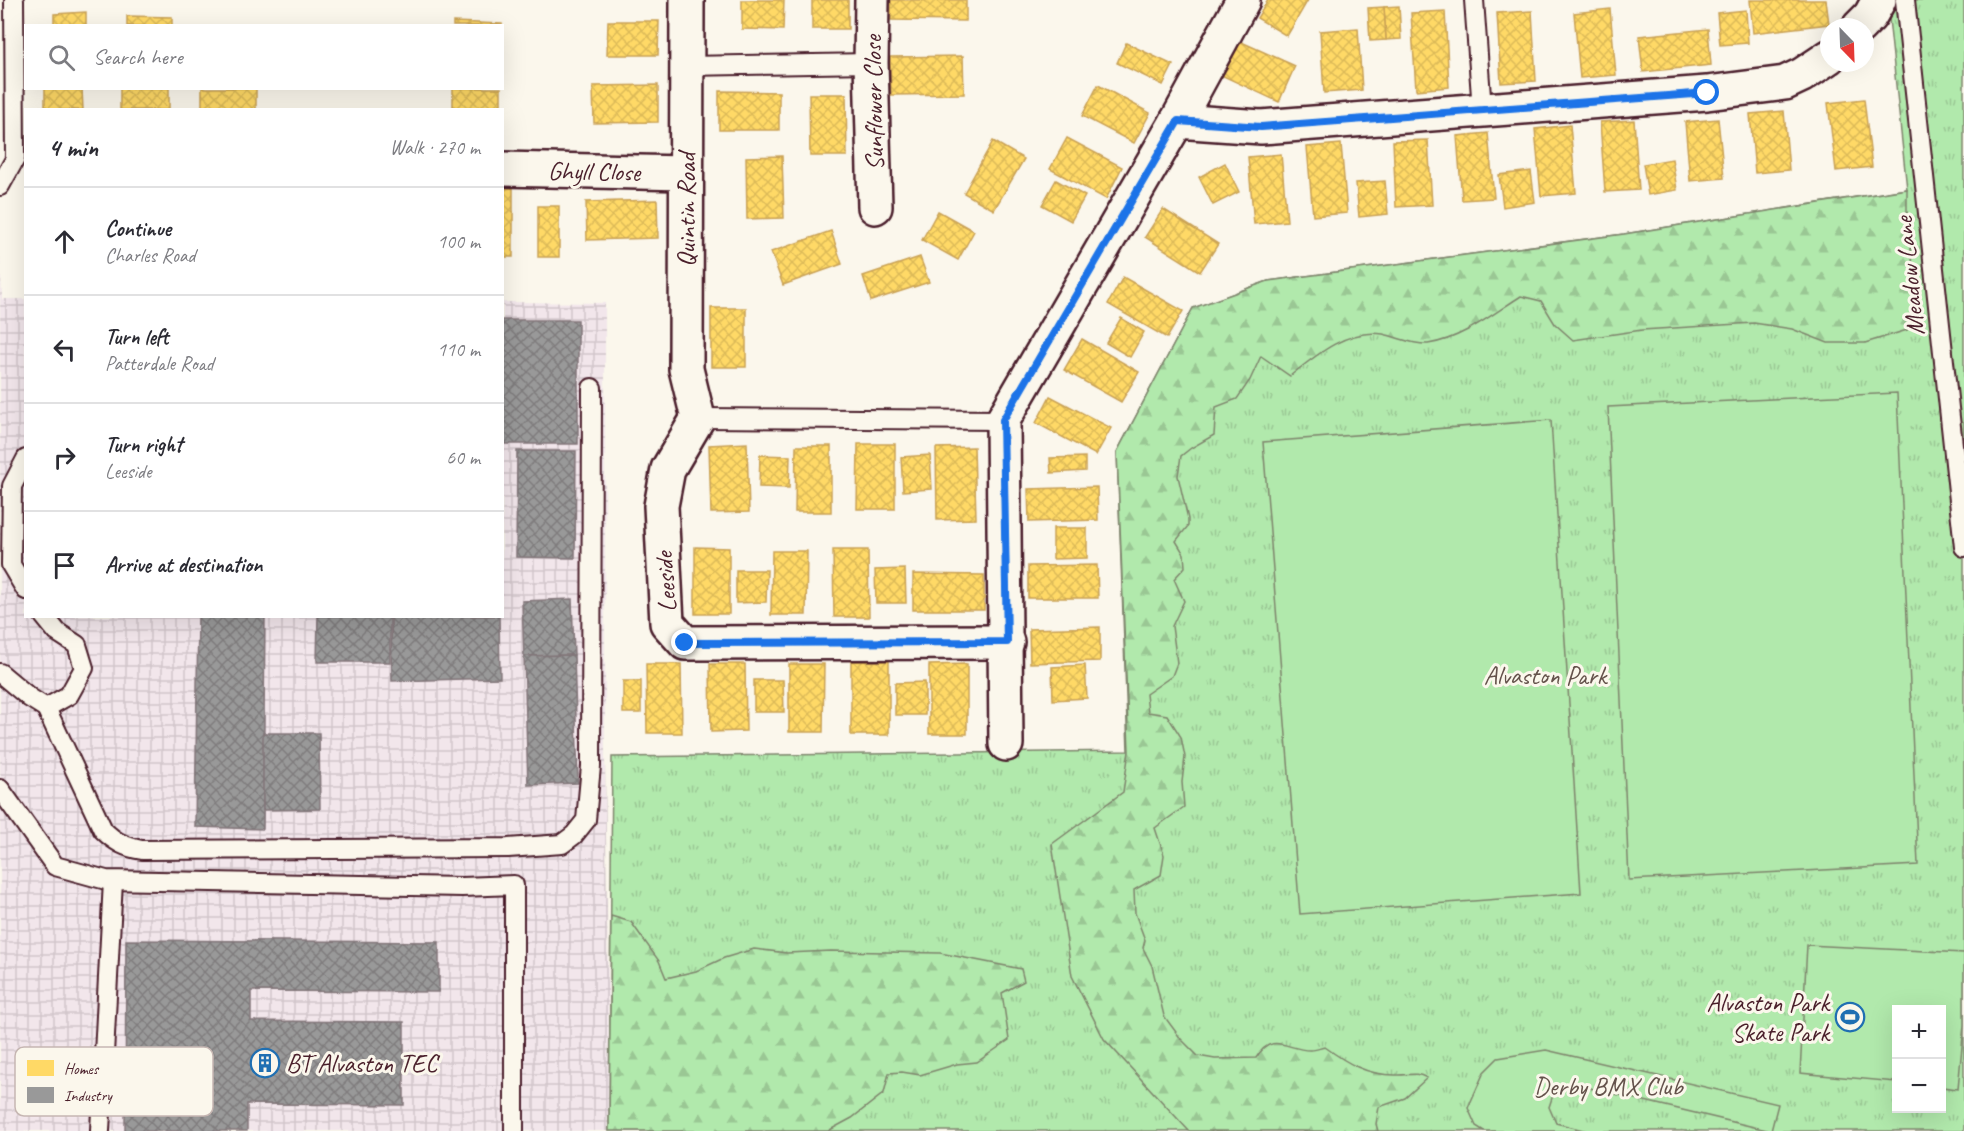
<!DOCTYPE html>
<html lang="en">
<head>
<meta charset="utf-8">
<style>
	:root { --surface:#fff; --page:#f2f2f3; --text:#2b2b33; --muted:#7c7c81; --line:#e1e1e2 }
	body { margin:0; font-family:Caveat,sans-serif; background:var(--page); color:var(--text) }
	.controls { position:absolute; right:18px; bottom:18px; display:grid; overflow:hidden; border-radius:0px; box-shadow:0 6px 24px #0002 }
	.controls button { width:54px; height:54px; display:grid; place-items:center; padding:0; border:0; border-bottom:2px solid var(--line); background:var(--surface); color:var(--text); font:30px sans-serif }
	.compass { position:absolute; left:1820px; top:18px; width:54px; height:54px; border-radius:50%; background:var(--surface); box-shadow:0 6px 24px #0002; rotate:157deg }
	.stop { position:absolute; width:18px; height:18px; margin:-14px; border:4px solid #1a73e8; border-radius:50%; background:#fff }
	.stop.end { background:#1a73e8; border-color:#fff; box-shadow:0 2px 6px #0008 }
	.list { margin:0; padding:0; list-style:none }
	h2 { display:flex; justify-content:space-between; align-items:center; height:78px; margin:0; padding:0 24px; font-size:26px }
	h2 small { font-size:20px; font-weight:400; color:var(--muted) }
	.list li { display:grid; grid-template-columns:39px 1fr auto; gap:18px; align-items:center; box-sizing:border-box; height:108px; padding:0 24px; border-top:2px solid var(--line) }
	.list b { display:block; font-size:22px; white-space:nowrap }
	.list p { margin:0; font-size:20px; white-space:nowrap; color:var(--muted) }
	.list em { font-size:20px; font-style:normal; color:var(--muted) }
	.icon { flex:none; width:33px; height:33px; fill:none; stroke:currentColor; stroke-width:2; stroke-linecap:round; stroke-linejoin:round }
	.map { position:relative; flex:none; width:1964px; height:1131px; overflow:hidden }
	.search { position:absolute; background:var(--surface); box-shadow:0 6px 24px #0002; left:24px; top:24px; width:480px; height:66px; display:flex; align-items:center; gap:15px; box-sizing:border-box; padding:0 21px; border-radius:0px; color:var(--muted); font-size:22px }
	.panel { position:absolute; background:var(--surface); box-shadow:0 6px 24px #0002; left:24px; top:108px; width:480px; height:510px; border-radius:0px }
	.map>svg:first-child { display:block }
	.industrial { fill:url(#industrial-grid) }
	.grass { fill:url(#grass-tufts); stroke:#7e846c; stroke-width:1.5; fill-rule:evenodd }
	.forest { fill:url(#forest-firs); stroke:#7e846c; stroke-width:1.5 }
	.pitch { fill:#b1e9ac; stroke:#7e846c; stroke-width:1.5 }
	.homes { fill:url(#homes-cross-hatch); stroke:#c9a154; stroke-width:1.5 }
	.industry { fill:url(#industry-cross-hatch); stroke:#817478; stroke-width:1.5 }
	.lines { fill:none; stroke-linecap:round; stroke-linejoin:round }
	.lane-casing { stroke:#4a1f2b; stroke-width:22 }
	.street-casing { stroke:#4a1f2b; stroke-width:38 }
	.lane { stroke:#fbf7ec; stroke-width:18 }
	.street { stroke:#fbf7ec; stroke-width:33 }
	.route { stroke:#1a73e8; stroke-width:8 }
	.labels { text-anchor:middle; stroke-width:6; stroke-linejoin:round; paint-order:stroke }
	.street-label { font-size:26px; fill:#4a1f2b; stroke:#fbf7ec }
	.park-label { font-size:26px; fill:#64524b; stroke:#fbf7ec }
	.poi-label { font-size:26px; fill:#4a1f2b; stroke:#fbf7ec; text-anchor:end }
	.key { fill:#fbf7ec; stroke:#c6b6b2; stroke-width:1.5 }
	.key-label { font-size:16px; fill:#4a1f2b }
</style>
</head>
<body>
<div class="map">
<svg width="1964" height="1131" viewBox="0 0 1964 1131">
	<defs>
		<pattern id="industrial-grid" width="8" height="8" patternUnits="userSpaceOnUse" patternTransform="scale(1.5)"><rect width="8" height="8" fill="#f2e6eb"/><path d="M0 4h8M4 0v8" fill="none" stroke="#d1c5ca"/></pattern>
		<pattern id="grass-tufts" width="24" height="20" patternUnits="userSpaceOnUse" patternTransform="scale(1.5)"><rect width="24" height="20" fill="#b1e9ac"/><path d="M3 7l-1-3M5 7V3M7 7l1-3M15 17l-1-3M17 17v-4M19 17l1-3" fill="none" stroke="#9ac794"/></pattern>
		<pattern id="forest-firs" width="22" height="20" patternUnits="userSpaceOnUse" patternTransform="scale(1.5)"><rect width="22" height="20" fill="#b1e9ac"/><path d="M5 1l3.5 6h-7zM16 11l3.5 6h-7z" fill="#9ac794"/></pattern>
		<pattern id="homes-cross-hatch" width="8" height="8" patternUnits="userSpaceOnUse" patternTransform="scale(1.5)"><rect width="8" height="8" fill="#ffd966"/><path d="M0 0l8 8M0 8l8-8" fill="none" stroke="#dcba59"/></pattern>
		<pattern id="industry-cross-hatch" width="8" height="8" patternUnits="userSpaceOnUse" patternTransform="scale(1.5)"><rect width="8" height="8" fill="#999"/><path d="M0 0l8 8M0 8l8-8" fill="none" stroke="#7f7c7d"/></pattern>
	</defs>
	<rect width="100%" height="100%" fill="#fbf7ec"/>
	<filter id="ink" filterUnits="userSpaceOnUse"><feTurbulence type="fractalNoise" baseFrequency=".0167" numOctaves="2"/><feDisplacementMap in="SourceGraphic" scale="12" xChannelSelector="R" yChannelSelector="G"/><feConvolveMatrix kernelMatrix="1 2 1 2 8 2 1 2 1" color-interpolation-filters="sRGB"/></filter>
	<g filter="url(#ink)">
		<path class="industrial" d="M0,257l2,42h23l1,317h476l1,-314 102,1v454l5,374h-610z"/>
		<path class="grass" d="M1887,0h77v1131h-1355l3,-374 516,-6 -11,-299 76,-144 75,-27 356,-47 283,-45zM1896,1010h46v98h-46z"/>
		<g class="forest">
			<path d="M1907,189v30l12,93 -12,18 -42,13h-37l-36,-14 -38,-6 -112,7 -69,10 -18,-16 -14,-23 -20,-5c-28,18 -59,43 -93,48 -14,1 -31,-7 -45,-10 -35,-6 -67,21 -93,42l-29,-20 -11,24 -13,19 -21,8 -2,28 -23,13 -10,8 -3,20 10,43v7l-12,15 8,13 1,13 -11,12 10,22 -12,25 5,37 -5,13 -26,18 2,18 19,3 14,22 4,20 -3,25 2,25 -29,21 9,27 -3,20 -27,15 1,23 10,27 -2,8 9,18 12,50 17,23 17,17 17,3 41,-1c17,-28 32,-7 55,-8 4,0 9,-2 14,-3 22,16 41,28 70,28 14,1 19,-4 32,3l-22,20 -26,9 -3,17 2,7h-189l-85,-92 -32,-63 -20,-132 71,-52 6,-41 -12,-299 76,-144 75,-27 356,-47z"/>
			<path d="M611,916l20,6 28,39 7,17 30,-7 28,-13 30,-9 33,4 44,-2 109,2 81,16 3,12 -22,12 7,47 -32,22 -20,2 -37,11 -18,-3 -13,1 -5,20 -32,25 -24,13h-219z"/>
		</g>
		<g class="pitch">
			<path d="M1897,393l21,472 -289,15 -21,-473z"/>
			<path d="M1551,420l30,473 -281,21 -37,-472z"/>
			<path d="M1807,945l157,8v72l-6,64 -16,-2v-77h-46v72l-96,-9z"/>
			<path d="M1546,1050l232,54 -7,27 -202,-48 -15,9 -5,15 7,16 31,8h-103l-8,-5 -8,-18 16,-36 14,-14z"/>
		</g>
		<g class="homes">
			<path d="M742,0h42l-1,30 -41,-1z"/>
			<rect x="812" y="0" width="36" height="29"/>
			<path d="M891,0h75v21l-75,-1z"/>
			<path d="M1268,0h40l-21,36 -30,-18z"/>
			<path d="M1750,0h76l3,24 -76,9z"/>
			<path d="M1399,6l2,33 -15,1 -2,-33z"/>
			<path d="M1384,7l2,33 -16,1 -2,-33z"/>
			<path d="M1610,9l6,66 -36,3 -6,-65z"/>
			<path d="M1746,10l2,33 -28,2 -3,-32z"/>
			<path d="M1445,11l4,76 -33,3 -5,-77z"/>
			<path d="M1532,11l4,70 -35,2 -4,-70z"/>
			<path d="M86,12v14h-32v-12z"/>
			<path d="M127,16l45,1v9h-45z"/>
			<path d="M608,21h51l-1,34h-51z"/>
			<path d="M453,22l49,2v2h-49z"/>
			<path d="M1358,28l4,62 -38,3 -4,-62z"/>
			<path d="M1708,29l3,36 -68,7 -4,-36z"/>
			<path d="M1237,40l58,26 -16,36 -58,-27z"/>
			<path d="M1126,43l47,22 -10,20 -46,-22z"/>
			<path d="M963,56l1,38 -73,1 -1,-38z"/>
			<path d="M658,85v37l-64,1 -1,-37z"/>
			<path d="M1098,85l52,28 -16,30 -52,-27z"/>
			<path d="M45,88h37l1,22h-38z"/>
			<rect x="120" y="88" width="49" height="22"/>
			<rect x="202" y="88" width="54" height="22"/>
			<rect x="453" y="88" width="48" height="22"/>
			<path d="M719,91l60,1v38h-60z"/>
			<path d="M809,94h37l1,62h-37z"/>
			<path d="M1864,99l8,68 -36,4 -8,-68z"/>
			<path d="M1784,111l5,59 -34,3 -5,-59z"/>
			<path d="M1718,119l6,59 -34,3 -5,-59z"/>
			<path d="M1634,120l5,70 -34,2 -5,-70z"/>
			<path d="M1570,125l6,68 -35,3 -6,-67z"/>
			<path d="M1488,133l6,65 -32,2 -5,-64z"/>
			<path d="M1067,138l55,29 -16,32 -56,-30z"/>
			<path d="M1428,140l4,65 -36,2 -3,-66z"/>
			<path d="M993,141l31,18 -30,51 -30,-17z"/>
			<path d="M1341,144l6,69 -34,3 -6,-69z"/>
			<path d="M1281,154l6,67 -33,3 -6,-67z"/>
			<path d="M782,156l2,62 -37,1 -1,-62z"/>
			<path d="M1672,159l5,31 -29,5 -5,-31z"/>
			<path d="M1225,163l14,29 -26,13 -14,-28z"/>
			<path d="M1531,171l4,31 -32,5 -4,-32z"/>
			<path d="M1056,180l29,16 -14,25 -29,-16z"/>
			<path d="M1385,181l3,33 -29,3 -3,-34z"/>
			<path d="M513,188v69h-11v-68z"/>
			<path d="M657,200l1,38 -71,2 -1,-38z"/>
			<rect x="538" y="206" width="21" height="51"/>
			<path d="M1163,209l55,35 -18,28 -55,-35z"/>
			<path d="M938,211l36,20 -16,29 -36,-20z"/>
			<path d="M831,231l11,33 -59,21 -12,-33z"/>
			<path d="M920,257l9,25 -58,19 -8,-25z"/>
			<path d="M1123,277l60,34 -16,27 -59,-34z"/>
			<rect x="711" y="308" width="35" height="59"/>
			<path d="M1121,318l23,14 -14,25 -24,-14z"/>
			<path d="M1082,339l57,33 -18,30 -57,-32z"/>
			<path d="M1050,396l61,32 -15,27 -60,-32z"/>
			<path d="M747,443l2,69 -38,1 -2,-68z"/>
			<path d="M858,444h37v65h-38z"/>
			<path d="M796,446h35v66h-36z"/>
			<path d="M974,447l2,72 -39,1 -1,-72z"/>
			<path d="M760,455l30,1 -1,32 -30,-1z"/>
			<path d="M930,455l2,34 -29,2 -2,-34z"/>
			<path d="M1085,457v14l-34,2 -1,-15z"/>
			<path d="M1097,487l1,33 -69,2 -1,-33z"/>
			<path d="M1053,528h34v30l-34,1z"/>
			<path d="M695,547l34,1v66h-34z"/>
			<path d="M833,550h35l1,67h-35z"/>
			<path d="M772,551h35l-1,64h-35z"/>
			<path d="M1097,565l1,33h-70v-32z"/>
			<path d="M905,569l1,34h-30l-1,-33z"/>
			<path d="M736,570h31l-1,32 -30,1z"/>
			<path d="M913,574l71,1v35h-71z"/>
			<path d="M1100,627v34l-70,2 -1,-34z"/>
			<rect x="851" y="661" width="38" height="74"/>
			<path d="M646,664h35l1,69h-35z"/>
			<path d="M710,664h35l1,67 -35,1z"/>
			<path d="M789,664h35l-1,68h-34z"/>
			<path d="M967,664v70h-38v-69z"/>
			<path d="M1085,665l2,33 -34,2 -1,-33z"/>
			<path d="M754,680h29l1,32h-30z"/>
			<rect x="623" y="681" width="18" height="32"/>
			<path d="M925,682v33h-30v-32z"/>
		</g>
		<g class="industry">
			<rect x="502" y="320" width="76" height="124"/>
			<path d="M517,451h59l-1,107 -59,-1z"/>
			<path d="M572,599l2,56 -50,1 -2,-55z"/>
			<path d="M198,616h67l-2,213 -68,-2z"/>
			<path d="M318,616h72v46h-73z"/>
			<path d="M391,616h108l1,62 -108,3z"/>
			<path d="M574,655l4,128 -50,2 -4,-129z"/>
			<path d="M263,733h56l1,76 -57,1z"/>
			<path d="M126,940l313,2v50l-188,-1v30l153,1v83l-157,-1v27h-122z"/>
		</g>
		<g class="lines">
			<g class="lane-casing">
				<g id="lane">
					<path d="M1474,0l8,110"/>
					<path d="M1905,0l59,547"/>
					<path d="M686,66l185,-3"/>
					<path d="M0,186l15,-27 -1,-159"/>
					<path d="M698,418l305,2"/>
					<path d="M26,459l-14,27 -1,79 15,25"/>
					<path d="M0,673l30,25 16,10 23,-13 15,-27 -7,-23 -20,-13 -13,-16"/>
					<path d="M46,708l57,122c12,12 22,17 39,20l366,-2 54,-4 12,-9 12,-15 5,-54 1,-378"/>
					<path d="M0,789l55,77 51,14 356,7 52,-2v246"/>
					<path d="M100,1131l13,-250"/>
				</g>
			</g>
			<g class="street-casing">
				<g id="street">
					<path d="M687,0l-1,369 12,49 -30,51 -7,37 6,117 18,20 322,-1"/>
					<path d="M872,0l-1,63 4,144"/>
					<path d="M1859,27l11,-11 9,-16"/>
					<path d="M1177,121l84,6 446,-34 78,-10 17,-8 27,-18"/>
					<path d="M502,169l183,4"/>
					<path d="M1006,744l-3,-324 174,-299 66,-121"/>
				</g>
			</g>
			<use href="#lane" class="lane"/>
			<use href="#street" class="street"/>
		</g>
	</g>
	<g class="lines" filter="url(#ink)">
		<path class="route" d="M685,643l322,-1 -4,-222 175,-299 83,6 446,-34"/>
	</g>
	<defs>
		<g id="stadium-ring" transform="scale(1.5)"><circle r="9.5" fill="#fbf7ec" stroke="#1f6fb2" stroke-width="1.5"/><path d="M0-5a6.5 5 0 1 0 0 10a6.5 5 0 1 0 0-10ZM-3.5-1.8h7v3.6h-7Z" fill="#1f6fb2"/></g>
		<g id="building-ring" transform="scale(1.5)"><circle r="9.5" fill="#fbf7ec" stroke="#1f6fb2" stroke-width="1.5"/><path d="M-4-6H4V6H1V3H-1V6H-4ZM-2.5-4.3h1.7v1.8h-1.7ZM.8-4.3h1.7v1.8H.8ZM-2.5-1h1.7V.8h-1.7ZM.8-1h1.7V.8H.8Z" fill="#1f6fb2"/></g>
	</defs>
	<g fill-rule="evenodd">
		<use href="#stadium-ring" x="1850" y="1017"/>
		<use href="#building-ring" x="265" y="1063"/>
	</g>
	<g class="labels">
		<g class="street-label">
			<text transform="translate(873 103) rotate(-91)" y="9">Sunflower Close</text>
			<text transform="translate(594 171) rotate(1)" y="9">Ghyll Close</text>
			<text transform="translate(686 210) rotate(-90)" y="9">Quintin Road</text>
			<text transform="translate(1909 276) rotate(-96)" y="9">Meadow Lane</text>
			<text transform="translate(665 582) rotate(-94)" y="9">Leeside</text>
		</g>
		<g class="park-label">
			<text x="1545" y="684">Alvaston Park</text>
			<text x="1608" y="1095">Derby BMX Club</text>
		</g>
		<g class="poi-label">
			<text x="1829" y="1011">Alvaston Park<tspan x="1829" dy="30">Skate Park</tspan></text>
			<text x="286" y="1072" text-anchor="start">BT Alvaston TEC</text>
		</g>
	</g>
	<rect x="15" y="1047" width="198" height="69" rx="9" class="key"/>
	<rect x="27" y="1060" width="27" height="16" fill="#ffd966"/>
	<rect x="27" y="1087" width="27" height="16" fill="#999"/>
	<g class="key-label">
		<text x="64" y="1074">Homes</text>
		<text x="64" y="1101">Industry</text>
	</g>
</svg>
<div class="controls">
<button>+</button>
<button>−</button>
</div>
<svg class="compass" viewBox="-18 -18 36 36"><path d="M0-13l5 13h-10z" fill="#e53935"/><path d="M0 13l5-13h-10z" fill="#7c7c81"/></svg>
<div class="stop" style="left:1707px;top:93px"></div>
<div class="stop end" style="left:685px;top:643px"></div>
<div class="search"><svg class="icon" aria-label="search" viewBox="0 0 24 24"><circle cx="10" cy="10" r="6"/><path d="M15 15l6 6"/></svg>Search here</div>
<section class="panel">
<h2>4 min<small>Walk · 270 m</small></h2>
<ul class="list">
<li><svg class="icon" aria-label="ahead" viewBox="0 0 24 24"><path d="M12 20V5M6 11l6-6 6 6"/></svg><div><b>Continue</b><p>Charles Road</p></div><em>100 m</em></li>
<li><svg class="icon" aria-label="left" viewBox="0 0 24 24"><path d="M17 20v-9H6M10 6l-5 5 5 5"/></svg><div><b>Turn left</b><p>Patterdale Road</p></div><em>110 m</em></li>
<li><svg class="icon" aria-label="right" viewBox="0 0 24 24"><path d="M7 20v-9h11M14 6l5 5-5 5"/></svg><div><b>Turn right</b><p>Leeside</p></div><em>60 m</em></li>
<li><svg class="icon" aria-label="arrive" viewBox="0 0 24 24"><path d="M6 21V4h12l-3 4 3 4H6"/></svg><div><b>Arrive at destination</b></div></li>
</ul>
</section>
</div>
</body>
</html>
